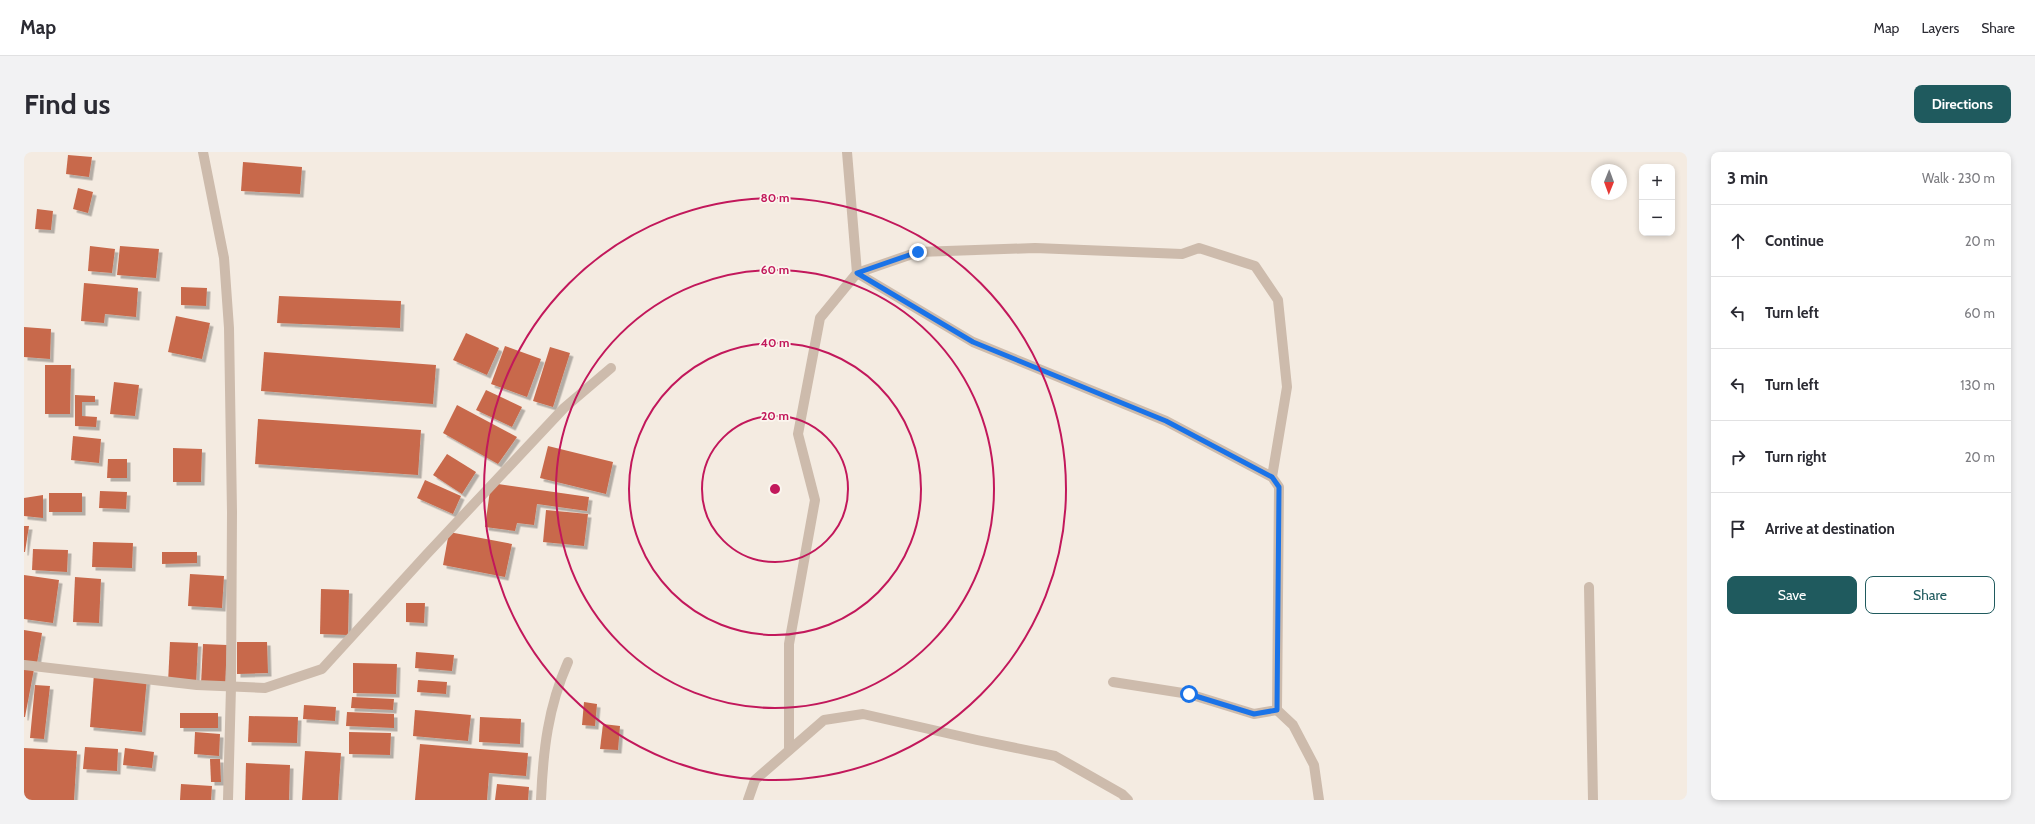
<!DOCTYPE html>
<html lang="en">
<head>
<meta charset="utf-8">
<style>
	:root { --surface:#fff; --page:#f2f2f3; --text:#2b2b33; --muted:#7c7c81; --line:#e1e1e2; --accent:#1f5a5e }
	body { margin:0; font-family:Cabin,sans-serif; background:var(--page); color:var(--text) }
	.controls { position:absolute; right:12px; top:12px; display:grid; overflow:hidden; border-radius:8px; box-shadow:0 2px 6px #0003 }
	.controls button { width:36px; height:36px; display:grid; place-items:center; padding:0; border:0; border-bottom:1px solid var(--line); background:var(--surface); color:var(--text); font:20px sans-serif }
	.compass { position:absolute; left:1567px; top:12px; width:36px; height:36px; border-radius:50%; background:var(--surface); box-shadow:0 2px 6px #0003; rotate:181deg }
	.stop { position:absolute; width:12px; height:12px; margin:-9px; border:3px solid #1a73e8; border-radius:50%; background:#fff }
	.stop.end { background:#1a73e8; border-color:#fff; box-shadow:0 1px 4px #0008 }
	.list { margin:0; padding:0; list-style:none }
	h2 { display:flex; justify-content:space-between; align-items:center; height:52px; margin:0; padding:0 16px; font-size:17px }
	h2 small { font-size:13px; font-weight:400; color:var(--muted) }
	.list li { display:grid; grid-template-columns:26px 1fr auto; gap:12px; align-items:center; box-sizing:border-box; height:72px; padding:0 16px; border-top:1px solid var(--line) }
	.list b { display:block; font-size:15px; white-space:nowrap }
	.list em { font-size:13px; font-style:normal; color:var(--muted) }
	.actions { display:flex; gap:8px; padding:12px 16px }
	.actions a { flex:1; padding:9px 0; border:1px solid var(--accent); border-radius:8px; text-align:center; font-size:14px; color:var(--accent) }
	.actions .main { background:var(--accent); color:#fff }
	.icon { flex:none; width:22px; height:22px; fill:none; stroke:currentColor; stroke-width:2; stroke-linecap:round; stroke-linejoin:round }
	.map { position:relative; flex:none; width:1663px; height:648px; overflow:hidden; border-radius:8px }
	header { display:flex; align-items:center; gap:24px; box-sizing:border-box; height:56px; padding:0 20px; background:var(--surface); border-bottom:1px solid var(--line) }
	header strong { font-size:19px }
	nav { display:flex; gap:22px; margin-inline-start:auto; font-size:14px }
	.intro { display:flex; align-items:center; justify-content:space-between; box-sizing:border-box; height:96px; padding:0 24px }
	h1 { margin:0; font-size:28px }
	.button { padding:10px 18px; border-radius:8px; background:var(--accent); color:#fff; font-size:14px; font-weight:700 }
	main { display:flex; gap:24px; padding:0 24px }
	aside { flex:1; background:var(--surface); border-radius:8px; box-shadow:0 2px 6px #0003 }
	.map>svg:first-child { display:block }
	.building { fill:#c8694b; filter:url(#shadow) }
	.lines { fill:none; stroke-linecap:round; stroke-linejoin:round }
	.minor { stroke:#cdbbac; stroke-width:10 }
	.route { stroke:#1a73e8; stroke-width:5 }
	.ring { fill:none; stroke:#c2185b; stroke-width:2 }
	.centre { fill:#c2185b; stroke:#fbf5ee; stroke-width:2 }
	.ring-label { font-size:12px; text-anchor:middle; font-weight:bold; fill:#c2185b; stroke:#fbf5ee; stroke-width:3.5; stroke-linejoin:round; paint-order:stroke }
</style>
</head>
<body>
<header>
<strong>Map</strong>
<nav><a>Map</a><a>Layers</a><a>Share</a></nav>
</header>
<div class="intro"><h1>Find us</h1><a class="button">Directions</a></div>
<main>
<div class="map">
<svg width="1663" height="648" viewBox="0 0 1663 648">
	<defs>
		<filter id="shadow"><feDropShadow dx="3.5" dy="3.5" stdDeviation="0" flood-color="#0004"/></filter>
	</defs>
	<rect width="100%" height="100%" fill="#f4ebe1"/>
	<g class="building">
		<path d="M44,3l24,2 -3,20 -23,-3z"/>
		<path d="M219,10l59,5 -2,27 -59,-3z"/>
		<path d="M54,36l15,4 -5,21 -15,-4z"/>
		<path d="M13,57l16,2 -2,19 -16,-1z"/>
		<path d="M66,94l25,3 -3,24 -24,-2z"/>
		<path d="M96,94l39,3 -3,29 -39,-3z"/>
		<path d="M60,131l54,5 -2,29 -31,-3 -1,9 -23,-2z"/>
		<path d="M157,135l26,1 -1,18 -25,-1z"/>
		<path d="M255,144l122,5 -1,27 -123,-5z"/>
		<path d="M152,164l34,7 -8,36 -34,-7z"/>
		<path d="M0,175l27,2 -1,30 -26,-2z"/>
		<path d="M442,181l33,15 -12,27 -34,-15z"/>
		<path d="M481,194l36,13 -14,38 -36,-13z"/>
		<path d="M526,195l20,6 -17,54 -20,-6z"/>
		<path d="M240,200l172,13 -3,39 -172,-13z"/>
		<path d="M21,213h26l-1,49h-25z"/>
		<path d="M90,230l25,3 -4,31 -25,-2z"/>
		<path d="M462,238l36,17 -10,20 -36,-17z"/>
		<path d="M51,243l20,1v6h-13v14l15,1 -1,10 -21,-1z"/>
		<path d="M433,253l60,32 -19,27 -55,-31z"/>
		<path d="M234,267l163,11 -3,45 -163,-11z"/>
		<path d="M49,284l28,3 -2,24 -28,-3z"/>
		<path d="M524,294l65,16 -7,32 -66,-16z"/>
		<path d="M149,296l29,1 -1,33h-28z"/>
		<path d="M423,302l29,18 -14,22 -29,-19z"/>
		<path d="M84,307h19v19h-20z"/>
		<path d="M401,328l36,16 -8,18 -36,-16z"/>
		<path d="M467,331l98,14 -2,14 -50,-7 -3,21 -17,-2 -2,8 -30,-4z"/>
		<path d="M76,339l27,1 -1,17 -27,-1z"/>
		<rect x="25" y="341" width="33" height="19"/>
		<path d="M19,343v23l-19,-2v-18z"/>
		<path d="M522,358l42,4 -4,32 -41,-4z"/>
		<path d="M0,374h5l-4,26h-1z"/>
		<path d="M425,380l63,12 -7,33 -62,-12z"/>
		<path d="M69,390l40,1 -1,25 -40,-1z"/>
		<path d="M9,397l35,1 -1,22 -35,-2z"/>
		<path d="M138,400h35v11l-35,1z"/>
		<path d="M166,422l34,2 -2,32 -34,-2z"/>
		<path d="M0,423l35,5 -6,43 -29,-4z"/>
		<path d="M51,425l26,2 -2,44 -26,-1z"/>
		<path d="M297,437l28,1 -1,45 -28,-1z"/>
		<path d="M382,451h19l-1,20 -18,-1z"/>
		<path d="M0,478l18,3 -5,30 -13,-2z"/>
		<path d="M146,490l28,1 -2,41 -28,-1z"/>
		<path d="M213,490h30l1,31 -31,1z"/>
		<path d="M179,492l24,1 -2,40 -24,-1z"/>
		<path d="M392,500l38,3 -2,16 -37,-3z"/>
		<path d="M329,511l44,1 -1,30 -43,-1z"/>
		<path d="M0,515l10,2 -9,48h-1z"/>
		<path d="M70,521l53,5 -5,54 -52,-5z"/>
		<path d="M394,528l29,2 -1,12 -29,-2z"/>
		<path d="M11,533l15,1 -6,53 -14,-1z"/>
		<path d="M328,545l42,2 -1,11 -42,-2z"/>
		<path d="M560,550l13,2 -2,22 -13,-1z"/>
		<path d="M280,553l32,2 -1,14 -32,-2z"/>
		<path d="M391,558l56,5 -3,26 -55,-5z"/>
		<path d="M323,560l47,2v14l-48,-2z"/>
		<rect x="156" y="561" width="38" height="15"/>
		<path d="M225,564l49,1 -1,26 -49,-1z"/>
		<path d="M456,565l41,2 -1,25 -41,-2z"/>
		<path d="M579,572l17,2 -2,24 -18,-1z"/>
		<path d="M171,580l25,2 -1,22 -25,-2z"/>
		<path d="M325,580l42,1 -1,22 -41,-1z"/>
		<path d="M396,592l108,9 -2,23 -37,-3 -2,27h-72z"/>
		<path d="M61,595l33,2 -1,22 -34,-2z"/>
		<path d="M0,596l53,3 -3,49h-50z"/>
		<path d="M101,596l29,4 -2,16 -29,-3z"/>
		<path d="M281,599l36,2 -3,47h-36z"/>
		<path d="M186,607h10l1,23h-10z"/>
		<path d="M222,611l44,2 -1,35h-44z"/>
		<path d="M157,632l31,2 -1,14h-31z"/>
		<path d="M473,632l32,3 -1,13h-33z"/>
	</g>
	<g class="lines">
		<g class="minor">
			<path d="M179,0l21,106 5,70 3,184 -1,175 -3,113"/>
			<path d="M1248,325l15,-90 -9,-87 -23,-34 -56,-18 -17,6 -147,-6 -117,4 -61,21 116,69 193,79 106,56 7,10 -2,223 16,15 21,40 5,35"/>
			<path d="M1565,435l4,213"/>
			<path d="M0,513l173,20 68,3 57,-19 104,-114 138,-147 47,-40"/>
			<path d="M1089,530l76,12 65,20 23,-4"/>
			<path d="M765,598v-106l26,-144 -17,-66 22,-116 37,-45 -10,-121"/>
			<path d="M517,648c2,-49 7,-93 27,-138"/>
			<path d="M724,648l7,-20 69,-60 39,-6 114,26 78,16 67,38 6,6"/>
		</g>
	</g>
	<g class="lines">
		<path class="route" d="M894,100l-61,21 116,69 193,79 106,56 7,10 -2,223 -23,4 -65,-20"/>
	</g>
	<g class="ring">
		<circle cx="751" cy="337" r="73"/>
		<circle cx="751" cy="337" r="146"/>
		<circle cx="751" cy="337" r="219"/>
		<circle cx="751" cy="337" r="291"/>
	</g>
	<circle cx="751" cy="337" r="6" class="centre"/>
	<g class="ring-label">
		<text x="751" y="50">80 m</text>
		<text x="751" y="122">60 m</text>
		<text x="751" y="195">40 m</text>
		<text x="751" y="268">20 m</text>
	</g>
</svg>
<div class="controls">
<button>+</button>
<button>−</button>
</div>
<svg class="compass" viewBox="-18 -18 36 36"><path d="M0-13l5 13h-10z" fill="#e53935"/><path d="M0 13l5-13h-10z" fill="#7c7c81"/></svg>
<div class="stop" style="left:1165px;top:542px"></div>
<div class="stop end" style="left:894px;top:100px"></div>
</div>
<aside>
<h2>3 min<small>Walk · 230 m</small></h2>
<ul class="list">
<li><svg class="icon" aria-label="ahead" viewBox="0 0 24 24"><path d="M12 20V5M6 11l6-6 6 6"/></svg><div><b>Continue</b></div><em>20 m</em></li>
<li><svg class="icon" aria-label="left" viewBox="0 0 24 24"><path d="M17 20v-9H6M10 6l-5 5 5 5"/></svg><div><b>Turn left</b></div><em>60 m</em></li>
<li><svg class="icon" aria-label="left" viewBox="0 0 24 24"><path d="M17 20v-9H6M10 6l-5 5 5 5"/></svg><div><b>Turn left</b></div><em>130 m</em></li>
<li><svg class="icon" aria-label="right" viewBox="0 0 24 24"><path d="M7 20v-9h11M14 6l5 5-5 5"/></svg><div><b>Turn right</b></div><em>20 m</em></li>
<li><svg class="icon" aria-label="arrive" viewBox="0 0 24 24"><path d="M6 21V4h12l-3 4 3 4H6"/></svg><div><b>Arrive at destination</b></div></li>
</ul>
<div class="actions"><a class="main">Save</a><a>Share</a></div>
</aside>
</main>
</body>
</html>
